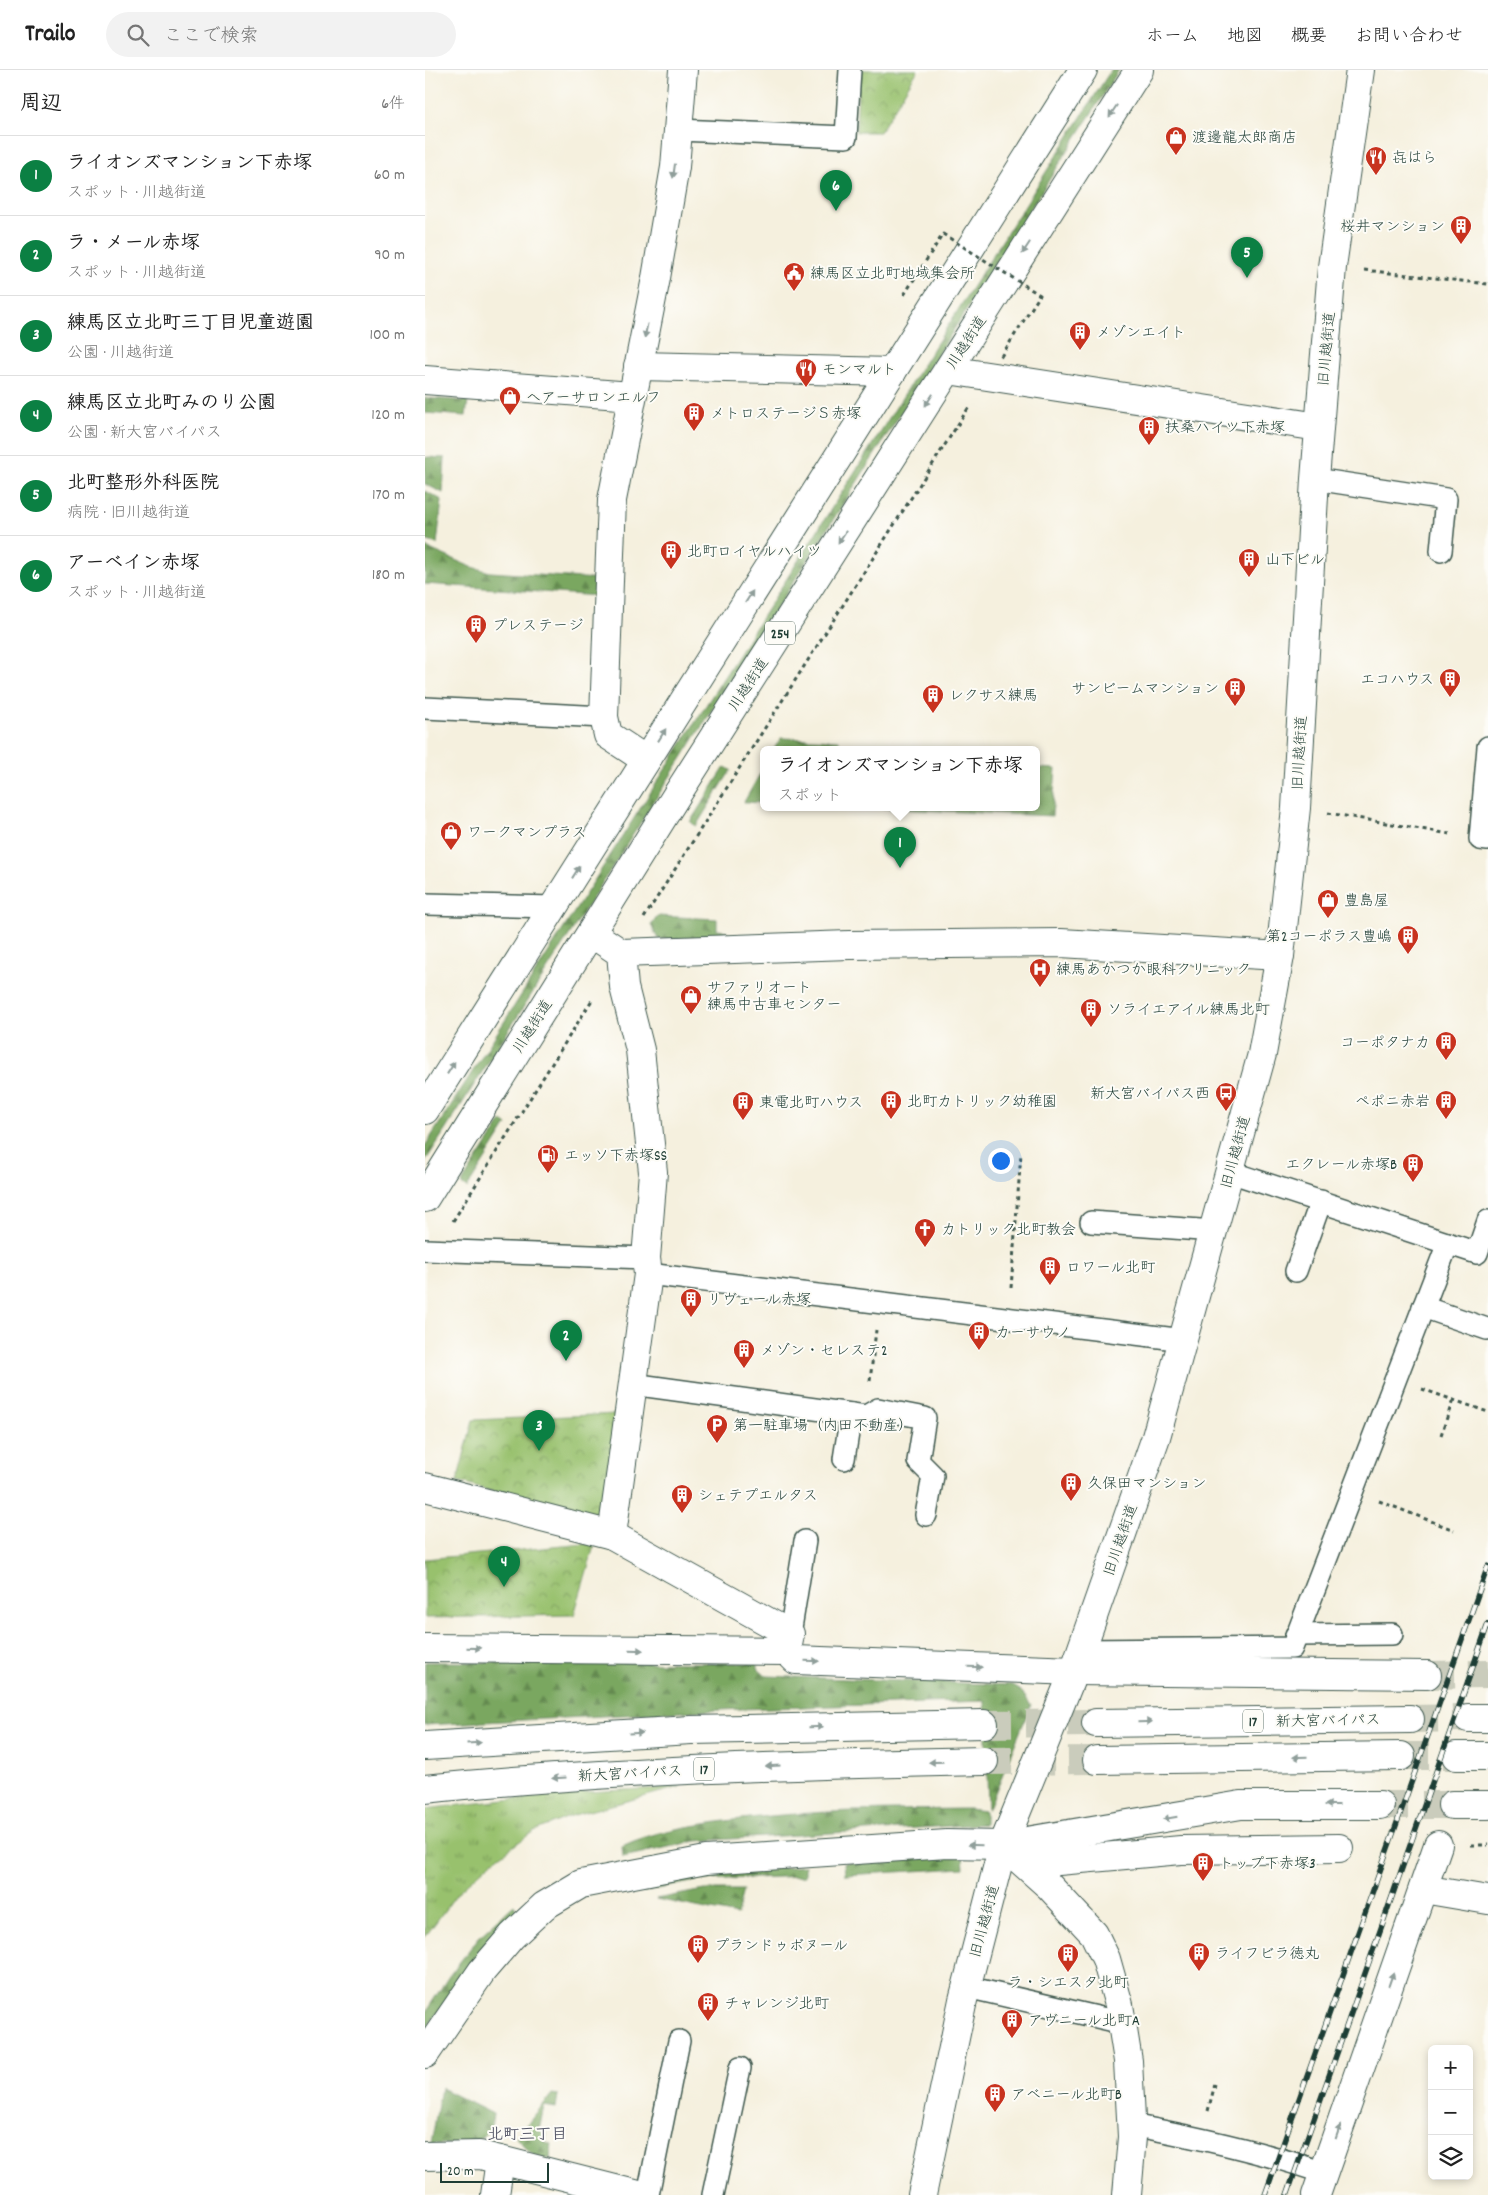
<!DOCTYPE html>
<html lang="ja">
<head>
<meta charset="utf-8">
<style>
	:root { --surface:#fff; --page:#f2f2f2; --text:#222; --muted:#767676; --line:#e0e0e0; --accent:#0b8043 }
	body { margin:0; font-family:Dekko,"Klee One",sans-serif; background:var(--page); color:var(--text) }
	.controls { position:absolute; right:15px; bottom:15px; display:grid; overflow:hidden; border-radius:8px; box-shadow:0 2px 8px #0003 }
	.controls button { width:45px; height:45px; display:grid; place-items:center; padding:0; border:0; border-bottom:1px solid var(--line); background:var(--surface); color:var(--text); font:25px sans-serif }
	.scale { position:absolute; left:15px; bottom:12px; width:109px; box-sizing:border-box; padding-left:5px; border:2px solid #1f3d34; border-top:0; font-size:14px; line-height:18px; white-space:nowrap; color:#1f3d34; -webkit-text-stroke:4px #fdfcf7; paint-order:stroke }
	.you { position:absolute; left:575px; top:1090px; width:18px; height:18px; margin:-12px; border:4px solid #fff; border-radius:50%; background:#1a73e8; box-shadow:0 0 0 8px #1a73e833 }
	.badge { display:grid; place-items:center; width:32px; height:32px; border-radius:50%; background:var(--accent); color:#fff; font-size:16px; font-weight:700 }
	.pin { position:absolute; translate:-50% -41px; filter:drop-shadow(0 1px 2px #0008) }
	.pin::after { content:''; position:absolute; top:26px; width:18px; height:15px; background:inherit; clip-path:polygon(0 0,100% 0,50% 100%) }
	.popup { position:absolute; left:335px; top:676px; width:280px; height:65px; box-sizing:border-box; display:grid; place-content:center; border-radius:8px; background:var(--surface); filter:drop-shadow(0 1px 4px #0005); font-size:16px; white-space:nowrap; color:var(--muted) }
	.popup b { font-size:19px; color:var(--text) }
	.popup::after { content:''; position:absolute; left:50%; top:100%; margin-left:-10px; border:10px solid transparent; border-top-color:var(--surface) }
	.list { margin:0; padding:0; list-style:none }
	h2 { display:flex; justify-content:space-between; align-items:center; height:65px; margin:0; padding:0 20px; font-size:21px }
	h2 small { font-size:16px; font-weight:400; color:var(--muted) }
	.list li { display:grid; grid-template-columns:32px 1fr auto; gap:15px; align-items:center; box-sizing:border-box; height:80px; padding:0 20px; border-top:1px solid var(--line) }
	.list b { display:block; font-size:19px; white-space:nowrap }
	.list p { margin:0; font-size:16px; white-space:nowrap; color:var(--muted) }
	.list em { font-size:16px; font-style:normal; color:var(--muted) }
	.icon { flex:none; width:28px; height:28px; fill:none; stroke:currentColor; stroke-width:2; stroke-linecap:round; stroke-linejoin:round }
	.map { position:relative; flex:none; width:1063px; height:2125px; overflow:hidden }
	header { display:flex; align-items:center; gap:30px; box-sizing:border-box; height:70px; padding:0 25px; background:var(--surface); border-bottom:1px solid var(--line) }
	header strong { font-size:24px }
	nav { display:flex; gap:28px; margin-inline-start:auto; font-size:18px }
	.search { width:350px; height:45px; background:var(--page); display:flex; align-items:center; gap:12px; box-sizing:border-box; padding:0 18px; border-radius:28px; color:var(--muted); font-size:19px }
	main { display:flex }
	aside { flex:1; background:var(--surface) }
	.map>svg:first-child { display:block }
	.grass { fill:url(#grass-tufts); stroke:#5c7f50 }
	.forest { fill:url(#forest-firs); stroke:#4c724a }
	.park { fill:url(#park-crowns); stroke:#5c7f50 }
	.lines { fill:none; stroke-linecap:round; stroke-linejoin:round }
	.minor-tunnel { stroke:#caccbc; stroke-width:28; stroke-dasharray:28 14; stroke-linecap:butt }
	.trunk-tunnel { stroke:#caccbc; stroke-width:28; stroke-dasharray:28 14; stroke-linecap:butt }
	.service-casing { stroke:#3f584e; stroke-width:24 }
	.minor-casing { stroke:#3f584e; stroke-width:30 }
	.tertiary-casing { stroke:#3f584e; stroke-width:30 }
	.trunk-casing { stroke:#3f584e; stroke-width:30 }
	.path { stroke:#3f584e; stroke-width:3; stroke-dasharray:4 4; stroke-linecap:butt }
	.service { stroke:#fff; stroke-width:21 }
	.minor { stroke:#fff; stroke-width:28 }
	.tertiary { stroke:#fff; stroke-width:28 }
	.trunk { stroke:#fff; stroke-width:28 }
	.rail-casing { stroke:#1f3d34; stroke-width:5.5 }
	.rail { stroke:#fdfcf7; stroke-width:4; stroke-dasharray:11; stroke-linecap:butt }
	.path-bridge { stroke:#3f584e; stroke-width:3; stroke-dasharray:4 4; stroke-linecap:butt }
	.oneway { fill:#8f9e9a }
	.labels { text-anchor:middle; stroke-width:4; stroke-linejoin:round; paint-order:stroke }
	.shield { fill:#fdfcf7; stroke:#62766e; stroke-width:1 }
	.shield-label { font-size:14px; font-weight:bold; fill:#1f3d34 }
	.poi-label { font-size:15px; fill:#1f3d34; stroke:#fdfcf7; text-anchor:start }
	.street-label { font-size:15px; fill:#1f3d34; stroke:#fdfcf7 }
	.neighbourhood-label { font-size:16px; font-weight:bold; fill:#5a5c6c; stroke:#fdfcf7 }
</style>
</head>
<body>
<header>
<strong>Trailo</strong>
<div class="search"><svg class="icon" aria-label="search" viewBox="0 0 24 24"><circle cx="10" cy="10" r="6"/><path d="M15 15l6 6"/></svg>ここで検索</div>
<nav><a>ホーム</a><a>地図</a><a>概要</a><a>お問い合わせ</a></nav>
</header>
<main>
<aside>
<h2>周辺<small>6件</small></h2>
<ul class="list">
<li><span class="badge">1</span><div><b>ライオンズマンション下赤塚</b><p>スポット · 川越街道</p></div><em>60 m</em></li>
<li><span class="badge">2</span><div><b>ラ・メール赤塚</b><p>スポット · 川越街道</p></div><em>90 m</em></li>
<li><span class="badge">3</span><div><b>練馬区立北町三丁目児童遊園</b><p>公園 · 川越街道</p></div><em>100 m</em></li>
<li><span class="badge">4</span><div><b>練馬区立北町みのり公園</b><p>公園 · 新大宮バイパス</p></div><em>120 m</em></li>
<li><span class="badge">5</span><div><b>北町整形外科医院</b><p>病院 · 旧川越街道</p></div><em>170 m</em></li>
<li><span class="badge">6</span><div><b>アーベイン赤塚</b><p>スポット · 川越街道</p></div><em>180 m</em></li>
</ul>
</aside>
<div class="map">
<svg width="1063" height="2125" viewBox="0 0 1063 2125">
	<defs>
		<pattern id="grass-tufts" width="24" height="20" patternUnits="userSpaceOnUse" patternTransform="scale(1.25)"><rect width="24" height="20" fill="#98c16d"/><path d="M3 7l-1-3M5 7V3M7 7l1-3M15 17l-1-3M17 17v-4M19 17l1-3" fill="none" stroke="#7b9e5a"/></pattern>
		<pattern id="forest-firs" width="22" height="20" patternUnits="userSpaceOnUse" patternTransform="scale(1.25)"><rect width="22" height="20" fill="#7aa760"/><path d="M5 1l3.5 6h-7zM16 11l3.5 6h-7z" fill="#638950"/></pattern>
		<pattern id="park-crowns" width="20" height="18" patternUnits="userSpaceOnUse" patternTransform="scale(1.25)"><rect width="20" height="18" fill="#98c16d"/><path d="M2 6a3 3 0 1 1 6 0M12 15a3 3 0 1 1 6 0" fill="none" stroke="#7b9e5a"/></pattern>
	</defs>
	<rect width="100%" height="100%" fill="#fdfcf7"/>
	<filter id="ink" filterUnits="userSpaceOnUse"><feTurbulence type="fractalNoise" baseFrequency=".02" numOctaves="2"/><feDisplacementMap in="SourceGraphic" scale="10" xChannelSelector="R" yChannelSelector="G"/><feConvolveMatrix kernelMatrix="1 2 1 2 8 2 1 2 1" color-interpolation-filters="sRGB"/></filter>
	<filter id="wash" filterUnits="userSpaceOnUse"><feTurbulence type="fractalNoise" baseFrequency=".0096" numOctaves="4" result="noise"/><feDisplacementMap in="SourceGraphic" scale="20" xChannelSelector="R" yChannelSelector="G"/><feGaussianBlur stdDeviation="1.12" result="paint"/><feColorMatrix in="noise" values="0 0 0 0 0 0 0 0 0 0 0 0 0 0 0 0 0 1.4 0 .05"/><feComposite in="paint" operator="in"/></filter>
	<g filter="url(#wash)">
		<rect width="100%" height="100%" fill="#f5f0de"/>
		<path class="grass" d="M255,1717l-106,28 -40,16 -44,32 -32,29 -33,45v-128l143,-16z"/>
		<g class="forest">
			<path d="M686,0h8l-694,1092v-16z"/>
			<path d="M0,328l43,3 -2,15 -41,-3z"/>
			<path d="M3,387l17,1 -2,35 -18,-9v-26z"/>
			<path d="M0,421l17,9 -5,44 -12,-4z"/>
			<path d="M0,477l44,19 21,6 108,7v17l-173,-12z"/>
			<path d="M356,668l58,2v9h-65z"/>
			<path d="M300,697l6,3 -35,56 -6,-4z"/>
			<path d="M339,697v36l-20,-1z"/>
			<path d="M611,698l20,1 -4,47 -197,-9h181z"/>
			<path d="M232,846l60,3v11l10,1 -1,9 -68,-1 -7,-14z"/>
			<path d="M77,1051l5,4 -40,63 -6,-4z"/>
			<path d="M0,1592l332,1 2,7 7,6 246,9 9,6 10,14 -43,105 -3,-109 -244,8 -316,16z"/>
			<path d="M544,1739l16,2v13l-289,17 -73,16 -1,-11c32,-15 68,-20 103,-25 81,-11 162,-11 244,-12z"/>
			<path d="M538,1786l1,12 -119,7 -1,-12z"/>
			<path d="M380,1796v10l-104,4 -57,12 -3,-8 37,-9z"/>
			<path d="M279,1820h39l-6,25 -81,-16z"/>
			<path d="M89,1835l4,8 -27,26 -66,91v-17l24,-37 30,-39z"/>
			<path d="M16,2018l52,26 -2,16 -19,14h-41z"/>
			<path d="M127,2024l6,1 -2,13 -12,-2 -5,25 8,2 -2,10 7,1 -2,15 -17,-4 -17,-17z"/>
		</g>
		<g class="park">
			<path d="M434,0h59l-38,62h-24z"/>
			<path d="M192,1344l-13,107 -147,-39 16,-62z"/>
			<path d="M170,1473l-21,72 -149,3v-59z"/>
		</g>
	</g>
	<g filter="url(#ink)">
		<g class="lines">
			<g class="minor-tunnel">
				<path d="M1002,1605l61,-1"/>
				<path d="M955,1735h72"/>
			</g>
			<g class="trunk-tunnel">
				<path d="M985,1649l58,-1"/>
				<path d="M559,1654l112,-1"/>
				<path d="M976,1686h55"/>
				<path d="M559,1691l113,-1"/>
			</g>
			<g class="service-casing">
				<g id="service">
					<path d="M253,60l168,7 4,-67"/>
					<path d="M890,409l131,20 -5,52"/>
					<path d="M0,638l179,9"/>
					<path d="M1063,677l-8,92 8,1"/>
					<path d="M0,834l129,3"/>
					<path d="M805,1102l247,81 11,-32"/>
					<path d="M666,1152l123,9"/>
					<path d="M0,1180l221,8"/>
					<path d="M871,1201l25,-70"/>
					<path d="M223,1204l536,66"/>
					<path d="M998,1237l64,22"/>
					<path d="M207,1314l234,32 12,-7 47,9 -7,43 15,15 -7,39"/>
					<path d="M419,1389l7,-45"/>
					<path d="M365,1564l15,-93"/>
					<path d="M871,1565l96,-1"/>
					<path d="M656,1580l211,-2 156,-405"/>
					<path d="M542,1917l156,36"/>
					<path d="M706,2055c66,12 130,26 193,48"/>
					<path d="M223,2125l31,-154"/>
					<path d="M288,2125l27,-127"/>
				</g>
			</g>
			<g class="minor-casing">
				<g id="minor">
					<path d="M213,296l254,6"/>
					<path d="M523,300l371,57"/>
					<path d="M0,310l207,16"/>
					<path d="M221,690l-38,-25 -4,-18 8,-217 44,-222 19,-111 8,-97"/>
					<path d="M166,863l30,20 3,34 16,63 13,122 -7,86 2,16 -36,261"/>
					<path d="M196,883l228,-8 212,-2 219,13"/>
					<path d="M0,1417l187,48 178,99 -3,17"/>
					<path d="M0,1578l362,3 9,9 278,11 353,4"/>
					<path d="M1027,1735h36"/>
					<path d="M578,1775l46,41 45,48 12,25 13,46 9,56 4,76 -5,58"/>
					<path d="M600,1794l156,-14 158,-2"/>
					<path d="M998,1819l65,11"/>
					<path d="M0,1984l57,-83 30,-35 32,-30 37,-22 125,-24 241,-16 56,1 238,-40h139"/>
					<path d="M0,2086l55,-1 159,40"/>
					<path d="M70,2125l5,-35"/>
					<path d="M891,2125l122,-350"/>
				</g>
			</g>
			<g class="tertiary-casing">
				<path id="tertiary" d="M497,2125l41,-195 40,-155 71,-174 82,-234 106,-383 18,-98 16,-148 19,-329 17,-212 28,-197"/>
			</g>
			<g class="trunk-casing">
				<g id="trunk">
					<path d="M0,1040l658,-1040"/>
					<path d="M0,1128l253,-405 461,-723"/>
					<path d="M1043,1648h20"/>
					<path d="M671,1653l314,-4"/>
					<path d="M0,1676l266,-16 293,-6"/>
					<path d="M1031,1686h32"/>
					<path d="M672,1690l304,-4"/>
					<path d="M0,1719c186,-19 373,-24 559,-28"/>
				</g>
			</g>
			<g class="path">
				<path d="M939,200l124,14"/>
				<path d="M903,743l122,21"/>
				<path d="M219,848l325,-511"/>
				<path d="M28,1151l139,-221"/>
				<path d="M586,1218l10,-135"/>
				<path d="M445,1311l6,-51"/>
				<path d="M997,1319l66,23"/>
				<path d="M1016,1365l12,-35"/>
				<path d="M954,1431l75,29"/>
				<path d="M1046,1775h17"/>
				<path d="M783,2041l7,-27"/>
			</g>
			<use href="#service" class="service"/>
			<use href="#minor" class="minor"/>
			<use href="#tertiary" class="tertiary"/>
			<use href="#trunk" class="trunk"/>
			<g class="rail-casing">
				<g id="rail">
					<path d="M840,2125l223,-629"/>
					<path d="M862,2125l201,-571"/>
				</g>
			</g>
			<use href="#rail" class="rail"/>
			<path class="path-bridge" d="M479,225l39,-61 97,61 -40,63"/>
		</g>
		<defs><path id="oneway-solid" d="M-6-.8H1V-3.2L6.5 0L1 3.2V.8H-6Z" transform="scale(1.25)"/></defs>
		<g class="oneway">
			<use href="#oneway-solid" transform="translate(688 41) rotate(123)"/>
			<use href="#oneway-solid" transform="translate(249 101) rotate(98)"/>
			<use href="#oneway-solid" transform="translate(601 178) rotate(123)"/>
			<use href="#oneway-solid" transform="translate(221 261) rotate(102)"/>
			<use href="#oneway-solid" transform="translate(504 330) rotate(123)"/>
			<use href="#oneway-solid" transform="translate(417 467) rotate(123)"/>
			<use href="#oneway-solid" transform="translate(324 527) rotate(-58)"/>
			<use href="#oneway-solid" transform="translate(237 665) rotate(-58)"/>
			<use href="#oneway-solid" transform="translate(151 802) rotate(-58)"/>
			<use href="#oneway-solid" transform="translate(26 998) rotate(-58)"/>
			<use href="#oneway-solid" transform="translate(49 1578) rotate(1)"/>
			<use href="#oneway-solid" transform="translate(211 1580) rotate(1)"/>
			<use href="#oneway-solid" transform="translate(387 1591) rotate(2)"/>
			<use href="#oneway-solid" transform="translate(550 1597) rotate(2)"/>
			<use href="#oneway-solid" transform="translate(720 1652) rotate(-1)"/>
			<use href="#oneway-solid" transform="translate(391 1657) rotate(-1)"/>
			<use href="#oneway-solid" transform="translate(211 1663) rotate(-4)"/>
			<use href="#oneway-solid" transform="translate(49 1673) rotate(-4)"/>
			<use href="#oneway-solid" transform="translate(875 1687) rotate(179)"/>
			<use href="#oneway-solid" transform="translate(511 1692) rotate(179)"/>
			<use href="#oneway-solid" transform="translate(348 1696) rotate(177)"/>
			<use href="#oneway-solid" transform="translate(134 1708) rotate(176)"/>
			<use href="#oneway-solid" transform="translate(907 1735) rotate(-180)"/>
			<use href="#oneway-solid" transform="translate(745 1748) rotate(170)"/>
			<use href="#oneway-solid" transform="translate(550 1775) rotate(-179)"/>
			<use href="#oneway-solid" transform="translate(966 1909) rotate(-71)"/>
			<use href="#oneway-solid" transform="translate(913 2062) rotate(-71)"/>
		</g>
	</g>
	<defs>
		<g id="shop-pin" transform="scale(1.125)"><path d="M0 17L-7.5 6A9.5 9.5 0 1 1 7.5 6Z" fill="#c8321e" stroke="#fdfcf7"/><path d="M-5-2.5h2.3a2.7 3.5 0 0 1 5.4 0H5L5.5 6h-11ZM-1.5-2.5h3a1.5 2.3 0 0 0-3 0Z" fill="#fff"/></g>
		<g id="restaurant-pin" transform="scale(1.125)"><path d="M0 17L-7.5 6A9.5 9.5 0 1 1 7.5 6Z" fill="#c8321e" stroke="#fdfcf7"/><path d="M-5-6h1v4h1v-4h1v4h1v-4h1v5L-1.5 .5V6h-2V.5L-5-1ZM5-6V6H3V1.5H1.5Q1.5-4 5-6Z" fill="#fff"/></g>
		<g id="building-pin" transform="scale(1.125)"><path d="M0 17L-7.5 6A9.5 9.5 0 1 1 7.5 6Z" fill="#c8321e" stroke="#fdfcf7"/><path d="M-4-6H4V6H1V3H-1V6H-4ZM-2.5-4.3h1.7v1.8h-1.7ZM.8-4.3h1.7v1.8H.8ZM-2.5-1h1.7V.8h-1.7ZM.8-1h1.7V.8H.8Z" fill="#fff"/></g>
		<g id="civic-pin" transform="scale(1.125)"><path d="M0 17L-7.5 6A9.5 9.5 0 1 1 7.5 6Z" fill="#c8321e" stroke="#fdfcf7"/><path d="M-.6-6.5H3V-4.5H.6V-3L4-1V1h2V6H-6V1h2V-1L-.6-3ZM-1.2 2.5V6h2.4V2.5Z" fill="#fff"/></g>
		<g id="hospital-pin" transform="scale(1.125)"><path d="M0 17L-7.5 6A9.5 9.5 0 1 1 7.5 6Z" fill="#c8321e" stroke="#fdfcf7"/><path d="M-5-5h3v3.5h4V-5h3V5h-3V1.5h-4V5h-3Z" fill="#fff"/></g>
		<g id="bus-pin" transform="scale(1.125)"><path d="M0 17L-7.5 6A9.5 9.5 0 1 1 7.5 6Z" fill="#c8321e" stroke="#fdfcf7"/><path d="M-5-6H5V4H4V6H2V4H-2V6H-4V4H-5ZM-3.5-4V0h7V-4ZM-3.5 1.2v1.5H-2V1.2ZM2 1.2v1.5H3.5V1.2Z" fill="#fff"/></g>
		<g id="fuel-pin" transform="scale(1.125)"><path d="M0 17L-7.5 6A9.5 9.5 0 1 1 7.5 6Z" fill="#c8321e" stroke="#fdfcf7"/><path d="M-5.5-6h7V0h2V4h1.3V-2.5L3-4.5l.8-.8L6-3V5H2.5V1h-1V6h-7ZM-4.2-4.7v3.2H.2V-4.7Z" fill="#fff"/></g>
		<g id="church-pin" transform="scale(1.125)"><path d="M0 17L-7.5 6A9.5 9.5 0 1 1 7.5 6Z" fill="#c8321e" stroke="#fdfcf7"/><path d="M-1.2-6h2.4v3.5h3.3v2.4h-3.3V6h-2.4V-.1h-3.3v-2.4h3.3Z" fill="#fff"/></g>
		<g id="parking-pin" transform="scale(1.125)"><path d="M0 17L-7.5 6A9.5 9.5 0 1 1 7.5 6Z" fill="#c8321e" stroke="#fdfcf7"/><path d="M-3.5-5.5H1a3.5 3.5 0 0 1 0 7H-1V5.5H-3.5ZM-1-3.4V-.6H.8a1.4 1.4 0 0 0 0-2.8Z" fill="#fff"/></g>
	</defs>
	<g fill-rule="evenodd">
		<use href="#shop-pin" x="751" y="67"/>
		<use href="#restaurant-pin" x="951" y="87"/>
		<use href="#building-pin" x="1036" y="156"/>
		<use href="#civic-pin" x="369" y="203"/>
		<use href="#building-pin" x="655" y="262"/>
		<use href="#restaurant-pin" x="381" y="299"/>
		<use href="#shop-pin" x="85" y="327"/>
		<use href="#building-pin" x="269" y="343"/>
		<use href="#building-pin" x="724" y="357"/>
		<use href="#building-pin" x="246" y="481"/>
		<use href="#building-pin" x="824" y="489"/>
		<use href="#building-pin" x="51" y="555"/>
		<use href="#building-pin" x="1025" y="609"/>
		<use href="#building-pin" x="810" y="618"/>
		<use href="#building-pin" x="508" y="625"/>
		<use href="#shop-pin" x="26" y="762"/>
		<use href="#shop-pin" x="903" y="830"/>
		<use href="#building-pin" x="983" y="866"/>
		<use href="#hospital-pin" x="615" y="899"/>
		<use href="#shop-pin" x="266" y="926"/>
		<use href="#building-pin" x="666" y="939"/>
		<use href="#building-pin" x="1021" y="972"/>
		<use href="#bus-pin" x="801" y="1023"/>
		<use href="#building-pin" x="466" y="1031"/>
		<use href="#building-pin" x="1021" y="1031"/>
		<use href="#building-pin" x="318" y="1032"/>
		<use href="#fuel-pin" x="123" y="1085"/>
		<use href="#building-pin" x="988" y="1094"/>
		<use href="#church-pin" x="500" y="1159"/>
		<use href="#building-pin" x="625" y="1197"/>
		<use href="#building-pin" x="266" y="1229"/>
		<use href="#building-pin" x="554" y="1262"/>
		<use href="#building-pin" x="319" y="1280"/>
		<use href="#parking-pin" x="292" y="1355"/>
		<use href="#building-pin" x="646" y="1413"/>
		<use href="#building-pin" x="257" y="1425"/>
		<use href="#building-pin" x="778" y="1793"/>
		<use href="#building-pin" x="273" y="1875"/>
		<use href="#building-pin" x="774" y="1883"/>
		<use href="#building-pin" x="643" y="1884"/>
		<use href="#building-pin" x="283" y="1933"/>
		<use href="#building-pin" x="587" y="1950"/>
		<use href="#building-pin" x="570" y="2024"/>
	</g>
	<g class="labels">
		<g class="shield">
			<rect x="340" y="551.5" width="30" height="23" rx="4"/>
			<rect x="818" y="1639.5" width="20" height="23" rx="4"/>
			<rect x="269" y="1687.5" width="20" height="23" rx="4"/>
		</g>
		<g class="shield-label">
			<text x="355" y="568">254</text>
			<text x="828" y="1656">17</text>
			<text x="279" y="1704">17</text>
		</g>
		<g class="poi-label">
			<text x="767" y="72">渡邊龍太郎商店</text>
			<text x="967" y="92">㐂はら</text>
			<text x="1020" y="161" text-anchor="end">桜井マンション</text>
			<text x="385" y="208">練馬区立北町地域集会所</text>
			<text x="671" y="267">メゾンエイト</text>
			<text x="397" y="304">モンマルト</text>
			<text x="101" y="332">ヘアーサロンエルフ</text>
			<text x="285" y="348">メトロステージＳ赤塚</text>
			<text x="740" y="362">扶桑ハイツ下赤塚</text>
			<text x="262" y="486">北町ロイヤルハイツ</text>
			<text x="840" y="494">山下ビル</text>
			<text x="67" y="560">プレステージ</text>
			<text x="1009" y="614" text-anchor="end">エコハウス</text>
			<text x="794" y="623" text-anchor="end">サンビームマンション</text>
			<text x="524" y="630">レクサス練馬</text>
			<text x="42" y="767">ワークマンプラス</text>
			<text x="919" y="835">豊島屋</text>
			<text x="967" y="871" text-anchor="end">第2コーポラス豊嶋</text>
			<text x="631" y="904">練馬あかつか眼科クリニック</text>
			<text x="282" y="922">サファリオート<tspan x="282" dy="17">練馬中古車センター</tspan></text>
			<text x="682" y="944">ソライエアイル練馬北町</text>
			<text x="1005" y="977" text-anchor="end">コーポタナカ</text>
			<text x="785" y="1028" text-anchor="end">新大宮バイパス西</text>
			<text x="482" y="1036">北町カトリック幼稚園</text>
			<text x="1005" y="1036" text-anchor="end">ペポニ赤岩</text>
			<text x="334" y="1037">東電北町ハウス</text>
			<text x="139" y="1090">エッソ下赤塚SS</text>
			<text x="972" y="1099" text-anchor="end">エクレール赤塚B</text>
			<text x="516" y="1164">カトリック北町教会</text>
			<text x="641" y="1202">ロワール北町</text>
			<text x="282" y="1234">リヴェール赤塚</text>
			<text x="570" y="1267">カーサウノ</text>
			<text x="335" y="1285">メゾン・セレステ2</text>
			<text x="308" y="1360">第一駐車場（内田不動産）</text>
			<text x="662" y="1418">久保田マンション</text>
			<text x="273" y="1430">シェテプエルタス</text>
			<text x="794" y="1798">トップ下赤塚3</text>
			<text x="289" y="1880">プランドゥボヌール</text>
			<text x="790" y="1888">ライフビラ徳丸</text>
			<text x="643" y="1917" text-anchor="middle">ラ・シエスタ北町</text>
			<text x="299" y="1938">チャレンジ北町</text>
			<text x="603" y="1955">アヴニール北町A</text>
			<text x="586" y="2029">アベニール北町B</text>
		</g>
		<g class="street-label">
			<text transform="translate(541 272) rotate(-57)" y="5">川越街道</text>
			<text transform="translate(901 279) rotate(-85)" y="5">旧川越街道</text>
			<text transform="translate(323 614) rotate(-57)" y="5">川越街道</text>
			<text transform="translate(874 683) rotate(-87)" y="5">旧川越街道</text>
			<text transform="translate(107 956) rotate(-58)" y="5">川越街道</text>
			<text transform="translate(810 1082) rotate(-75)" y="5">旧川越街道</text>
			<text transform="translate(695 1470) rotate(-71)" y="5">旧川越街道</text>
			<text transform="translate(903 1650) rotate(-1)" y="5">新大宮バイパス</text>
			<text transform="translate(205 1703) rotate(-3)" y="5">新大宮バイパス</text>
			<text transform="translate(559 1851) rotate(-75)" y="5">旧川越街道</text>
		</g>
		<g class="neighbourhood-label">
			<text x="102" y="2069">北町三丁目</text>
		</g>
	</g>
</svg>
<div class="controls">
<button>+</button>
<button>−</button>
<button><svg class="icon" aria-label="layers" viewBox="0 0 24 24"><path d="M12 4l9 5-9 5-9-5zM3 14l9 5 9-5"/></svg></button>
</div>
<div class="scale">20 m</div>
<div class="you"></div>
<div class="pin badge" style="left:475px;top:798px">1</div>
<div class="popup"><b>ライオンズマンション下赤塚</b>スポット</div>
<div class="pin badge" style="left:141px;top:1291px">2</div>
<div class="pin badge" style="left:114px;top:1381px">3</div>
<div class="pin badge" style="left:79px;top:1517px">4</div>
<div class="pin badge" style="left:822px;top:208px">5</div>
<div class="pin badge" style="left:411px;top:141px">6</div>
</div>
</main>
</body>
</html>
